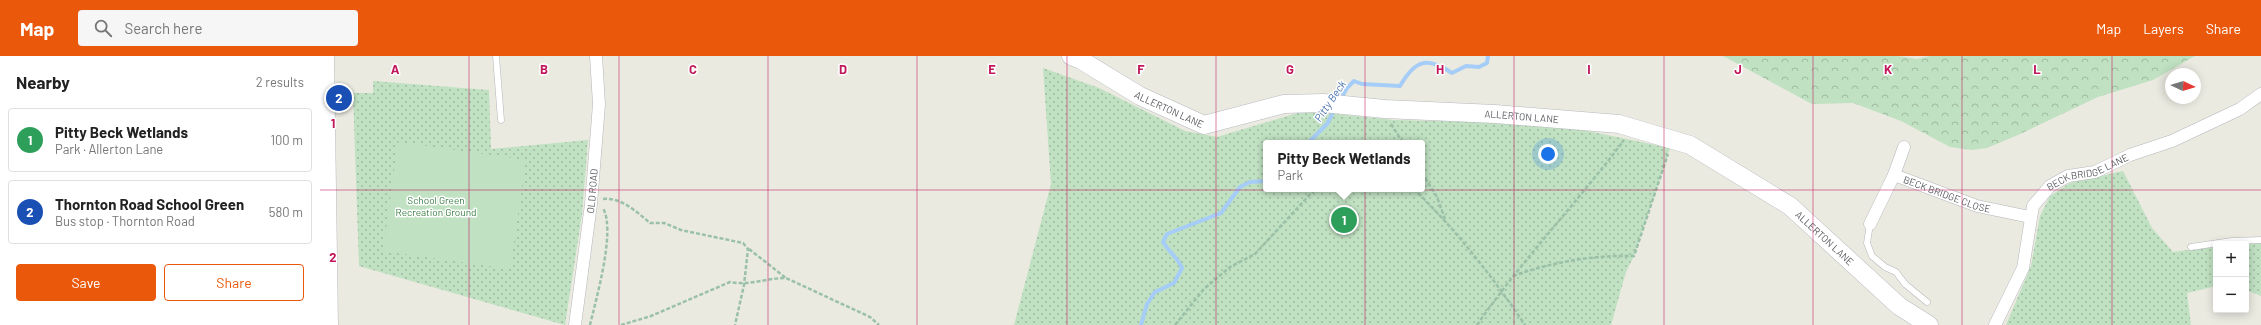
<!DOCTYPE html>
<html lang="en">
<head>
<meta charset="utf-8">
<style>
	:root { --surface:#fff; --page:#f6f6f6; --text:#222; --muted:#767676; --line:#e0e0e0; --accent:#ea580c }
	body { margin:0; font-family:Barlow,sans-serif; background:var(--page); color:var(--text) }
	.controls { position:absolute; right:12px; bottom:12px; display:grid; overflow:hidden; border-radius:4px; box-shadow:0 2px 10px #0003 }
	.controls button { width:36px; height:36px; display:grid; place-items:center; padding:0; border:0; border-bottom:1px solid var(--line); background:var(--surface); color:var(--text); font:20px sans-serif }
	.compass { position:absolute; left:1845px; top:12px; width:36px; height:36px; border-radius:50%; background:var(--surface); box-shadow:0 2px 10px #0003; rotate:94deg }
	.you { position:absolute; left:1228px; top:98px; width:14px; height:14px; margin:-10px; border:3px solid #fff; border-radius:50%; background:#1a73e8; box-shadow:0 0 0 6px #1a73e833 }
	.badge { display:grid; place-items:center; width:26px; height:26px; border-radius:50%; background:var(--accent); color:#fff; font-size:13px; font-weight:700 }
	.pin { position:absolute; translate:-50% -50%; border:2px solid #fff; box-shadow:0 1px 4px #0006 }
	.popup { position:absolute; left:943px; top:84px; width:162px; height:52px; box-sizing:border-box; display:grid; place-content:center; border-radius:4px; background:var(--surface); filter:drop-shadow(0 1px 3px #0005); font-size:13px; white-space:nowrap; color:var(--muted) }
	.popup b { font-size:15px; color:var(--text) }
	.popup::after { content:''; position:absolute; left:50%; top:100%; margin-left:-8px; border:8px solid transparent; border-top-color:var(--surface) }
	.list { margin:0; padding:0; list-style:none }
	h2 { display:flex; justify-content:space-between; align-items:center; height:52px; margin:0; padding:0 16px; font-size:17px }
	h2 small { font-size:13px; font-weight:400; color:var(--muted) }
	.list li { display:grid; grid-template-columns:26px 1fr auto; gap:12px; align-items:center; box-sizing:border-box; height:64px; margin:0 8px 8px; padding:0 8px; border:1px solid var(--line); border-radius:4px }
	.list b { display:block; font-size:15px; white-space:nowrap }
	.list p { margin:0; font-size:13px; white-space:nowrap; color:var(--muted) }
	.list em { font-size:13px; font-style:normal; color:var(--muted) }
	.actions { display:flex; gap:8px; padding:12px 16px }
	.actions a { flex:1; padding:9px 0; border:1px solid var(--accent); border-radius:4px; text-align:center; font-size:14px; color:var(--accent) }
	.actions .main { background:var(--accent); color:#fff }
	.icon { flex:none; width:22px; height:22px; fill:none; stroke:currentColor; stroke-width:2; stroke-linecap:round; stroke-linejoin:round }
	.map { position:relative; flex:none; width:1941px; height:269px; overflow:hidden }
	header { display:flex; align-items:center; gap:24px; box-sizing:border-box; height:56px; padding:0 20px; background:var(--accent); color:#fff }
	header strong { font-size:19px }
	nav { display:flex; gap:22px; margin-inline-start:auto; font-size:14px }
	.search { width:280px; height:36px; background:var(--page); display:flex; align-items:center; gap:10px; box-sizing:border-box; padding:0 14px; border-radius:4px; color:var(--muted); font-size:15px }
	main { display:flex }
	aside { flex:1; background:var(--surface) }
	.map>svg:first-child { display:block }
	.grass { fill:url(#grass-dots); fill-rule:evenodd }
	.forest { fill:url(#forest-crowns) }
	.pitch { fill:#c0e1c2 }
	.lines { fill:none; stroke-linecap:round; stroke-linejoin:round }
	.stream { stroke:#a6cdf7; stroke-width:4 }
	.lane-casing { stroke:#b4b6bb; stroke-width:7 }
	.street-casing { stroke:#b4b6bb; stroke-width:13 }
	.secondary-casing { stroke:#b7b9bf; stroke-width:19 }
	.path { stroke:#9ac1a8; stroke-width:2.5; stroke-dasharray:4 2; stroke-linecap:butt }
	.lane { stroke:#fff; stroke-width:6 }
	.street { stroke:#fff; stroke-width:12 }
	.secondary { stroke:#fff; stroke-width:18 }
	.grid { fill:none; stroke:#c2185b; stroke-width:1; stroke-opacity:0.55 }
	.labels { text-anchor:middle; stroke-width:3; stroke-linejoin:round; paint-order:stroke }
	.street-label { font-size:10px; fill:#5a5c61; stroke:#fff }
	.park-label { font-size:10px; fill:#3b7e44; stroke:#fff }
	.water-label { font-size:11px; font-style:italic; fill:#4973af; stroke:#fff }
	.grid-label { font-size:13px; text-anchor:middle; font-weight:bold; fill:#c2185b; stroke:#fff; stroke-width:3; stroke-linejoin:round; paint-order:stroke }
</style>
</head>
<body>
<header>
<strong>Map</strong>
<div class="search"><svg class="icon" aria-label="search" viewBox="0 0 24 24"><circle cx="10" cy="10" r="6"/><path d="M15 15l6 6"/></svg>Search here</div>
<nav><a>Map</a><a>Layers</a><a>Share</a></nav>
</header>
<main>
<aside>
<h2>Nearby<small>2 results</small></h2>
<ul class="list">
<li><span class="badge" style="background:#2e9e5b">1</span><div><b>Pitty Beck Wetlands</b><p>Park · Allerton Lane</p></div><em>100 m</em></li>
<li><span class="badge" style="background:#1a4fb4">2</span><div><b>Thornton Road School Green</b><p>Bus stop · Thornton Road</p></div><em>580 m</em></li>
</ul>
<div class="actions"><a class="main">Save</a><a>Share</a></div>
</aside>
<div class="map">
<svg width="1941" height="269" viewBox="0 0 1941 269">
	<defs>
		<pattern id="grass-dots" width="8" height="8" patternUnits="userSpaceOnUse"><rect width="8" height="8" fill="#c0e1c2"/><path d="M2 2h.1M6 6h.1" fill="none" stroke="#9fbaa1" stroke-width="1.8" stroke-linecap="round"/></pattern>
		<pattern id="forest-crowns" width="20" height="18" patternUnits="userSpaceOnUse"><rect width="20" height="18" fill="#c0e1c2"/><path d="M2 6a3 3 0 1 1 6 0M12 15a3 3 0 1 1 6 0" fill="none" stroke="#9fbaa1"/></pattern>
	</defs>
	<rect width="100%" height="100%" fill="#ebeae1"/>
	<g class="grass">
		<path d="M723,12l56,20 86,43 32,6 87,-26 91,9 159,4 116,24 -36,108 -8,16 -15,53h-597l37,-141zM946,87h156v46h-156z"/>
		<path d="M53,25l116,9 2,59 97,-9 -6,74 -17,111 -206,-59 -6,-173h20z"/>
		<path d="M1803,115l29,57 21,24 43,-6v40l-29,7 4,32h-185l25,-59 9,-50 10,-20 20,-13z"/>
		<path d="M1941,187v53l-15,-6v-46h-20z"/>
	</g>
	<path class="forest" d="M1403,0h175l19,3 13,-3h265l-42,24 -55,17 -80,38 -31,13 -15,2 -22,-3 -49,-26 -48,-18 -41,1z"/>
	<path class="pitch" d="M78,86l128,18 -16,109 -127,-18z"/>
	<g class="lines">
		<g class="stream">
			<path d="M1020,44l7,-12 7,-7 8,3 38,2c15,-26 27,-30 52,-13l14,-7 13,1 8,-4 1,-7"/>
			<path d="M988,87l19,-19 8,-15"/>
			<path d="M821,269l6,-21 8,-12 19,-9 8,-15c-4,-10 -13,-16 -19,-26l4,-8 54,-21 19,-26 10,-5 16,-1"/>
		</g>
		<g class="lane-casing">
			<g id="lane">
				<path d="M176,0l5,64"/>
				<path d="M1550,168l-3,19 5,13 13,11 11,5 9,12 22,18"/>
				<path d="M1871,191l41,-6 29,-1"/>
			</g>
		</g>
		<g class="street-casing">
			<g id="street">
				<path d="M1574,119l10,-28"/>
				<path id="s1" d="M1550,168l24,-49 83,31 53,11"/>
				<path id="s2" d="M255,269l16,-121 8,-100 -3,-48"/>
				<path id="s3" d="M1675,269l28,-57 10,-62 17,-20 18,-10 27,-4 35,-17 42,-14 68,-32 21,-15"/>
			</g>
		</g>
		<g class="secondary-casing">
			<g id="secondary">
				<path d="M5,0l4,269"/>
				<path id="s4" d="M751,0l10,4 59,36 64,29 80,-21 39,-1 62,6 110,5 124,10 71,21 100,61 109,100 30,19"/>
			</g>
		</g>
		<g class="path">
			<path d="M1071,68l12,19"/>
			<path d="M1102,117l15,24 8,22"/>
			<path d="M1094,133c42,41 78,87 111,136"/>
			<path d="M283,143c18,-2 34,13 47,24h14l17,7 62,13 5,6 -4,36 -9,40"/>
			<path d="M429,193l37,29"/>
			<path d="M1193,220c39,-14 80,-21 121,-20l34,-102"/>
			<path d="M270,269c6,-26 26,-94 13,-117"/>
			<path d="M301,269l30,-9 79,-34c19,4 36,-4 56,-4l84,39 9,8"/>
			<path d="M855,269l29,-36 26,-22 25,-13 60,-65"/>
			<path d="M1157,269c45,-65 100,-122 147,-185"/>
		</g>
		<use href="#lane" class="lane"/>
		<use href="#street" class="street"/>
		<use href="#secondary" class="secondary"/>
	</g>
	<path class="grid" d="M149,0v269M299,0v269M448,0v269M597,0v269M747,0v269M896,0v269M1045,0v269M1194,0v269M1344,0v269M1493,0v269M1642,0v269M1792,0v269M0,134h1941"/>
	<g class="labels">
		<g class="street-label">
			<text dy="4" stroke="none"><textPath href="#s4" startOffset="112">ALLERTON LANE</textPath></text>
			<text dy="4" stroke="none"><textPath href="#s4" startOffset="471">ALLERTON LANE</textPath></text>
			<text dy="4" stroke="none"><textPath href="#s3" startOffset="193">BECK BRIDGE LANE</textPath></text>
			<text dy="4" stroke="none"><textPath href="#s2" startOffset="135">OLD ROAD</textPath></text>
			<text dy="4" stroke="none"><textPath href="#s1" startOffset="111">BECK BRIDGE CLOSE</textPath></text>
			<text dy="4" stroke="none"><textPath href="#s4" startOffset="807">ALLERTON LANE</textPath></text>
		</g>
		<g class="park-label">
			<text x="116" y="148">School Green<tspan x="116" dy="12">Recreation Ground</tspan></text>
		</g>
		<g class="water-label">
			<text transform="translate(1010 45) rotate(-56)" y="4">Pitty Beck</text>
		</g>
	</g>
	<g class="grid-label">
		<text x="75" y="18">A</text>
		<text x="224" y="18">B</text>
		<text x="373" y="18">C</text>
		<text x="523" y="18">D</text>
		<text x="672" y="18">E</text>
		<text x="821" y="18">F</text>
		<text x="970" y="18">G</text>
		<text x="1120" y="18">H</text>
		<text x="1269" y="18">I</text>
		<text x="1418" y="18">J</text>
		<text x="1568" y="18">K</text>
		<text x="1717" y="18">L</text>
		<text x="13" y="72">1</text>
		<text x="13" y="206">2</text>
	</g>
</svg>
<div class="controls">
<button>+</button>
<button>−</button>
</div>
<svg class="compass" viewBox="-18 -18 36 36"><path d="M0-13l5 13h-10z" fill="#e53935"/><path d="M0 13l5-13h-10z" fill="#767676"/></svg>
<div class="you"></div>
<div class="pin badge" style="left:1024px;top:164px;background:#2e9e5b">1</div>
<div class="popup"><b>Pitty Beck Wetlands</b>Park</div>
<div class="pin badge" style="left:19px;top:42px;background:#1a4fb4">2</div>
</div>
</main>
</body>
</html>
